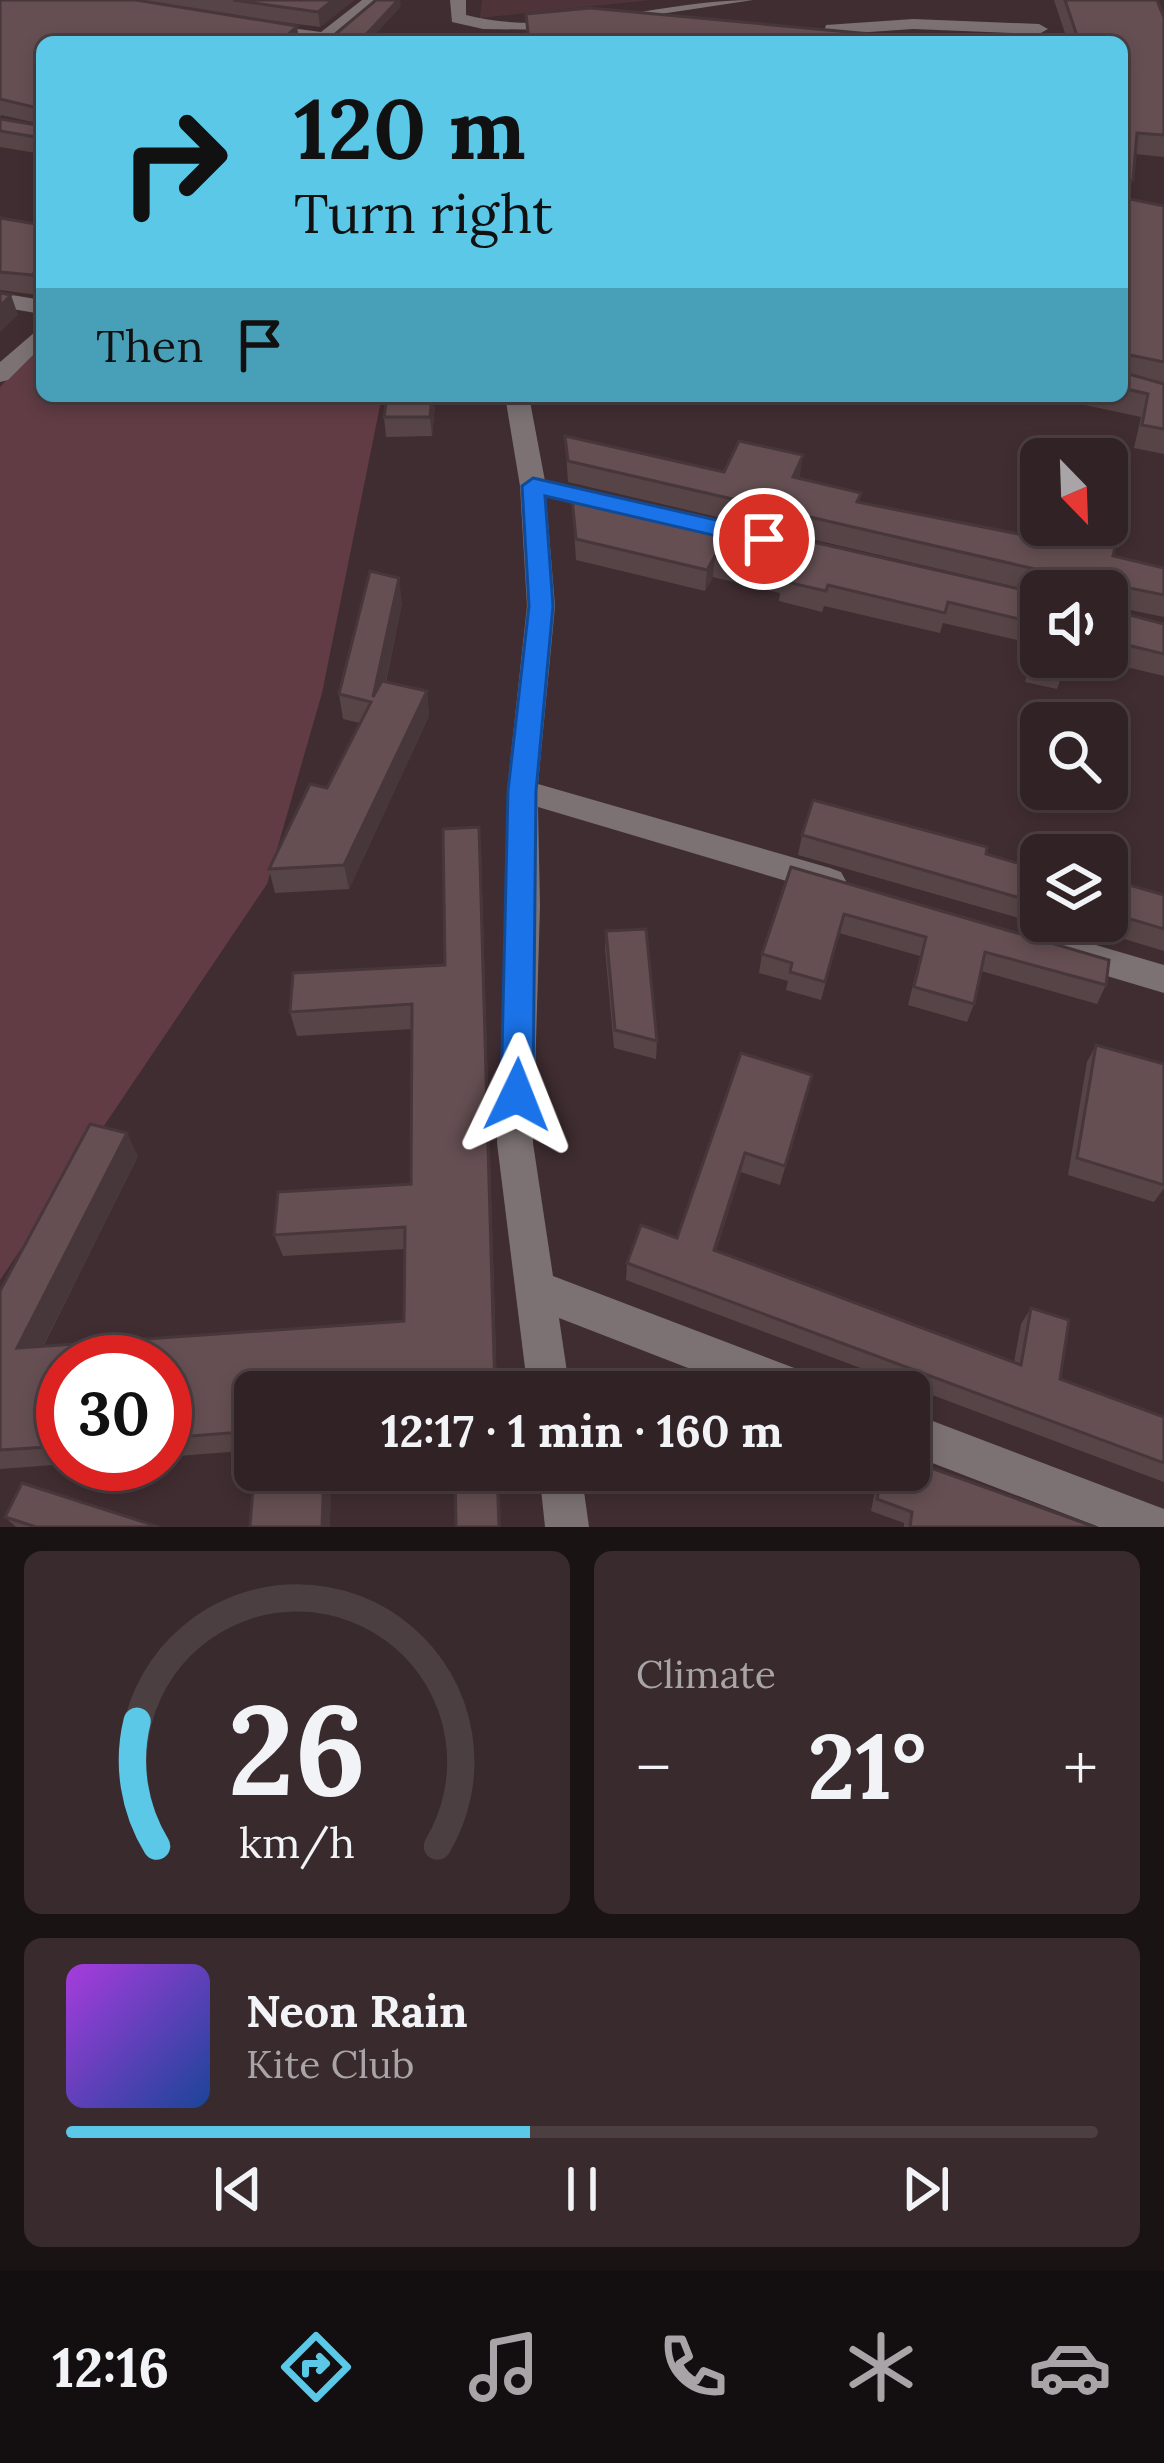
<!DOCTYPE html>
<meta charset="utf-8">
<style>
:root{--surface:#302225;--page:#382a2d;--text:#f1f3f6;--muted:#a8a4a7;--line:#4b3f42;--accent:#5ac8e6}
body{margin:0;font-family:Lora,serif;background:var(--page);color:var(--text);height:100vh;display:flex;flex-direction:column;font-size:45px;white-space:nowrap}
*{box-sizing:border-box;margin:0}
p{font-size:39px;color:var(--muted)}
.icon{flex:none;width:66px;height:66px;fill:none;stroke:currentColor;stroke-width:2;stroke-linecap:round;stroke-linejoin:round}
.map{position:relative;height:1527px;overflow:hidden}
.sheet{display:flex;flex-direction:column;gap:24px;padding:24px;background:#1a1314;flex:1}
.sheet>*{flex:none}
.banner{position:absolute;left:36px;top:36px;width:1092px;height:366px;border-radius:18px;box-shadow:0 6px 18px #0003,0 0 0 3px var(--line);background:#5ac8e6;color:#111;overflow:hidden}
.needle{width:78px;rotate:157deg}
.tools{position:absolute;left:1020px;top:438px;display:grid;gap:24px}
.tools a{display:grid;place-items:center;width:108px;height:108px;border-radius:18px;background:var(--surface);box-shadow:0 6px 18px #0003,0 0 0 3px var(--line);font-size:60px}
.speed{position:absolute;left:36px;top:1335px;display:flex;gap:24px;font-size:60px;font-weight:700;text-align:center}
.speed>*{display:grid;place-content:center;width:156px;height:156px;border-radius:50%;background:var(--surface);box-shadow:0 6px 18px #0003,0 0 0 3px var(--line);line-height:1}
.speed .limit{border:18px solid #d22;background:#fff;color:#111}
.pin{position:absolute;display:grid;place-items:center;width:102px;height:102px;color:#fff;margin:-51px;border:6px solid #fff;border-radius:50%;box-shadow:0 3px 12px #0007}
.me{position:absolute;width:132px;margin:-66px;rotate:2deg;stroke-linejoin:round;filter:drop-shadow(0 0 9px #0008)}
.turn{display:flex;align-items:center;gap:42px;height:252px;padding:0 60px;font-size:54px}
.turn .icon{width:156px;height:156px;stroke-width:2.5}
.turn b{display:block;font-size:84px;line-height:102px}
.then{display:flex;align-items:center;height:114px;padding:0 60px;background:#0003;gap:24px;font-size:45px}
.big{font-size:90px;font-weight:700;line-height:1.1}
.sheet .widget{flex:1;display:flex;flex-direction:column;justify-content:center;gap:18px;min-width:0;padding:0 42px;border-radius:18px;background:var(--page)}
.sheet .dial{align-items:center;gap:0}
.dial svg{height:312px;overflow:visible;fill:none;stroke:var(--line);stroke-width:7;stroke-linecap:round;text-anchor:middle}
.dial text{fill:var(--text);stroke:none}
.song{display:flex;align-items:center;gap:36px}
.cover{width:144px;height:144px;border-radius:18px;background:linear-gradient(135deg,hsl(280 70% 55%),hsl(220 70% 35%))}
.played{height:12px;border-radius:6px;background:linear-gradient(90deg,var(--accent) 45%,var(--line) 45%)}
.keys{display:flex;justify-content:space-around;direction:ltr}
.heat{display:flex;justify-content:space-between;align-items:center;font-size:66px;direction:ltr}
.sheet .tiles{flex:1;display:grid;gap:24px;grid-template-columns:1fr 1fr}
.widget:last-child{grid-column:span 2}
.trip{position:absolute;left:234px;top:1371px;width:696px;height:120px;border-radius:18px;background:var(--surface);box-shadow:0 6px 18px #0003,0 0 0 3px var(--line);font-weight:700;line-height:120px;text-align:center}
.tab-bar{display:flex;height:192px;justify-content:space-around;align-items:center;background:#130e0f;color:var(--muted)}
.tab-bar .icon{width:84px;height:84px}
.tab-bar .current{color:var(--accent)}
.tab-bar b{font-size:54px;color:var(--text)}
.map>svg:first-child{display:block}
</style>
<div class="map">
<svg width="1164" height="1527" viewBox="0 0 1164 1527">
<rect width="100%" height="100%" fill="#402d31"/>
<!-- built -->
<path fill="#4e3439" d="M482,0h169l-171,18z"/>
<!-- green -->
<path fill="#613c44" d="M42,342v54h340l-60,297 -55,191 -267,396v-893z"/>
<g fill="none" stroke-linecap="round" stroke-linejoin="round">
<!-- minor -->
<g fill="#7c7273" fill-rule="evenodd">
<path d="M362,0h18l-49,42 -80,-13 9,-5 61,8z"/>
<path d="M450,0h16v15c92,24 194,-15 287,-15l-198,30 -72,-1 -31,-7z"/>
<path d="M913,19l126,5 9,5 -9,5 -126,-5 -73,5 -1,8h-18l5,-17z"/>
<path d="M0,293l42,7v14l-42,-7z"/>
<path d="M42,326v20l-34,34 -8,2v-20z"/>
<path d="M505,396h24l16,85 72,16 4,6 -13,8 -62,-14 9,109 -17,178 292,84 11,4 5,9 -5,9 -11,4 -292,-87 2,99 -7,237 20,133 265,101 6,15h-74l-191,-74 11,74h-42l-31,-249 11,-237 -1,-115 20,-185 -7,-120z"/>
<path d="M1072,938l92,27v28l-104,-31 -5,-10 5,-10z"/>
<path d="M909,1412l255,97v18h-65l-190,-73z"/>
<path d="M539,1470h42l8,57h-44z"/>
</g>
</g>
<!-- wall -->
<g fill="#574447">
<path d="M0,0h354l-34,27 -106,-14 83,13 2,16h-257v112l-42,-7v-28l37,6v-2l-36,-8 -1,3z"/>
<path d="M1054,0h103l7,18v139l-29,-3 -7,45 36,7v248l-30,-6 7,-31 -98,-21h79v-354h-54z"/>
<path d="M401,6l-33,36h-34l-1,-6z"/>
<path d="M0,216l1,2 41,7v65l-4,5 -38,-5z"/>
<path d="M387,396h49l-4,40 -46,1 -2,-20z"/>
<path d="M565,436l159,36 76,4 -1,3 60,23 305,66v49l-53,-11v4l53,14v52l-79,-19h22v-66h-66v2l-473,-111z"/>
<path d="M571,487l470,107 23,75 -7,20 -32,-7 9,-38 -91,-21 -3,10 -116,-27 -2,6 -43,-11 1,-8 -67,-16 -8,14 -129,-31z"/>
<path d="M402,603l-16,79 41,9 2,25 -80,173 -74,4 -6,-24 58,-81 33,-65 -17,-4 -4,-25z"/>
<path d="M802,835l184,19 55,16v51h66l19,-37 38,11v56l-53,-16 1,-4 -6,12 -308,-88z"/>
<path d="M481,854l16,538h-242v58l-90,7v-95h-102v102h4l-67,5v-178l138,-135 -95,191 361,-26 1,-72 -122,7 -9,-21 137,-51 1,-155 -115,7 -7,-24 155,-47z"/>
<path d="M791,867l315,118 -9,19 -116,-33 -7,33 -7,18 -59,-17 12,-49 -81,-23 -18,67 -35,-10 2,-9 -29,-8 3,-19z"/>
<path d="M606,931l51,110 -1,18 -42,-11 -9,-99z"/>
<path d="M1096,1045l68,19v124l-10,14 -86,-27 19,-113z"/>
<path d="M741,1053l71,22 -32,110 -39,-13 -25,79 298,111 7,-38 10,-16 29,71 104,38v65l-538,-202 1,-17 50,-25z"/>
<path d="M879,1470h30l186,57h-191v-4l-33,-12z"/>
<path d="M5,1517l154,10h-143z"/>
</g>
<!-- shaded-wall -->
<g fill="#47373a">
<path d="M333,0h21l-34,27 -2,-15z"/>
<path d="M398,0h2l1,6 -33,36h-7v-2z"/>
<path d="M297,26l2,16h-19z"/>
<path d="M1133,180l-6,21 -5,2 2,-20z"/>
<path d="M42,265v25l-4,5 -6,-20z"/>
<path d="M11,295l7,20 -18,17v-26z"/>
<path d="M432,396h4l-4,40 -2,-19z"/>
<path d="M803,455l-3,21 -9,22 2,-21z"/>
<path d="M715,556l-2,21 -8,14 2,-21z"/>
<path d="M399,578l3,25 -25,119 -4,-25z"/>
<path d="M427,691l2,25 -80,173 -5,-24z"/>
<path d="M479,827l2,27 16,538h-2z"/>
<path d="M127,1133l11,23 -106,212 -15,-20z"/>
<path d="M745,1153l-4,19 -30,95 3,-17z"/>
<path d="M324,1470h8l-2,57h-8z"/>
<path d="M497,1470h2l2,57h-2z"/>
</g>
<!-- building -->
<g fill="#654f53" stroke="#47373a" stroke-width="3">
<path d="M0,0h136l161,26 -17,16h-238v96l-42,-7v-12l37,6 5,-16 -42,-10z"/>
<path d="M233,0h100l-15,12z"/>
<path d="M376,0h22l-37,40 -28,-4z"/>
<path d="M1065,0h92l7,18v117l-27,-2 -4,47 -9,3 1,15 39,8v156l-34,-7 -5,18 39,11v45l-22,-4 6,-31 -26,-6v-346h-43z"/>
<path d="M590,8l368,34h-429l-3,-28z"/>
<path d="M0,218l42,7v40l-10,10 -32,-3z"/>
<path d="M0,293l11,2 -11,11z"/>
<path d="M387,396h45l-2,21h-46z"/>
<path d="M565,436l159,36 15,-31 64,14 -10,22 68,16 -4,9 202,40 5,-17h41l14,3 -6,28 51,12v27l-49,-10 -5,4 1,21 53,14v30l-57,-14v-49h-55v-18l-484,-112z"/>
<path d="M571,487l470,107v63h26l-3,12 -33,-8 9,-37 -92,-22 -3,11 -117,-28 -2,6 -44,-10 3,-8 -70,-17 -8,14 -131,-31z"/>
<path d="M370,571l29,7 -26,119 9,-16 45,10 -83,174 -75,4 41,-85 17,4 44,-86 -32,-8z"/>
<path d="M813,800l174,47 -1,7 55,16v34l-239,-69z"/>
<path d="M479,827l16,565h-240v39l-90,7v-76h-102v84l-63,4v-159l90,-167 37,9 -110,215 387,-27 1,-94 -131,8 4,-43 133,-8 1,-180 -122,8 3,-39 152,-8 -2,-136z"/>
<path d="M791,867l318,93 -3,25 -121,-33 -11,52 -60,-17 12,-50 -82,-23 -19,68 -35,-10 2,-9 -30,-9z"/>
<path d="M1126,884l38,11v34l-44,-13z"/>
<path d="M1107,889l12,3 -5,33 -13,-4h6z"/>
<path d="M646,929l11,112 -42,-11 -9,-99z"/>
<path d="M1096,1045l68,19v121l-87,-27z"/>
<path d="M741,1053l71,22 -27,91 -40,-13 -31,97 307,115 10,-57 38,12 -9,59 104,38v46l-537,-200 14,-38 36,13z"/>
<path d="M909,1460l186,67h-185l2,-15 -35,-13 6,-29h26z"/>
<path d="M255,1462v8h69l-2,57h-72z"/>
<path d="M455,1470h42l2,57h-43z"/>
<path d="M22,1483l137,44h-123l-31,-10z"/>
</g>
<!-- route -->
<path fill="#1a73e8" stroke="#114b97" stroke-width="3" d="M533,478l231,53 12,8 -12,8 -219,-51 8,110 -17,185 -3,304 -5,11 -11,4 -12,-4 -4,-11 7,-304 21,-185 -7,-120z"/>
</svg>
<div class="tools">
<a><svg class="needle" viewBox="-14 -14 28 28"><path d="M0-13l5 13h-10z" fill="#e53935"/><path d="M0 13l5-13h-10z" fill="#a8a4a7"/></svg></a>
<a><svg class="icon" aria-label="sound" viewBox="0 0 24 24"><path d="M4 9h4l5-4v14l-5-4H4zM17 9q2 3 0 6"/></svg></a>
<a><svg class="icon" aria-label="search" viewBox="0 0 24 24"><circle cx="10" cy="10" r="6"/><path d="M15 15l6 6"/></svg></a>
<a><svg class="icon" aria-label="layers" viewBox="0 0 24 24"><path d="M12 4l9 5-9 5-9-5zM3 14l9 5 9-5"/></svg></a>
</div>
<div class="speed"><div class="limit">30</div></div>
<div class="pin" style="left:764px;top:539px;background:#d93025"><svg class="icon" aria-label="arrive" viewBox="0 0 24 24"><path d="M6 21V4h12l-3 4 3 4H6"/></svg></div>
<svg class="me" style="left:517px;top:1095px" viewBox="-20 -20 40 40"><path d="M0-17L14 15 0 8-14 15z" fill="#1a73e8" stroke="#fff" stroke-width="4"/></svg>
<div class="trip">12:17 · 1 min · 160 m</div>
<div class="banner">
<div class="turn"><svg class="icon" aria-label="right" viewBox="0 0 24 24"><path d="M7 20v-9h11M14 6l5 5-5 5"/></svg><div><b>120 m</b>Turn right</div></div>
<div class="then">Then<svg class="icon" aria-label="arrive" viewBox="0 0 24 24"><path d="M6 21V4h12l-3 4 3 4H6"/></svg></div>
</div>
</div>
<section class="sheet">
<div class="tiles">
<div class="widget dial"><svg viewBox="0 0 100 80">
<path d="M14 69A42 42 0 1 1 86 69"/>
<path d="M14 69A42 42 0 0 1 9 37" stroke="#5ac8e6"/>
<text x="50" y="56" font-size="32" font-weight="700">26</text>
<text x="50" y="72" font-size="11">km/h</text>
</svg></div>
<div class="widget"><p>Climate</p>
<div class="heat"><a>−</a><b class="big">21°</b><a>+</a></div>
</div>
<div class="widget">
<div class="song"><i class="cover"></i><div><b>Neon Rain</b><p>Kite Club</p></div></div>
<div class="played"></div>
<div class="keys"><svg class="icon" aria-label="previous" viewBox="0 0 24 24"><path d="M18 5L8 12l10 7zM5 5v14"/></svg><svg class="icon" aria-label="pause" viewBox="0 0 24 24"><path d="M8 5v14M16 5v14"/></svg><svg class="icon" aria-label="next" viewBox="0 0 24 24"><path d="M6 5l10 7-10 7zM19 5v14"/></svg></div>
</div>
</div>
</section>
<nav class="tab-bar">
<b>12:16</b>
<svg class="icon current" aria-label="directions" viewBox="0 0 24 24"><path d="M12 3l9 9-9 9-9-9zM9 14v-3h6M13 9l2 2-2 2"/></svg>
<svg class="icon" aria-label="music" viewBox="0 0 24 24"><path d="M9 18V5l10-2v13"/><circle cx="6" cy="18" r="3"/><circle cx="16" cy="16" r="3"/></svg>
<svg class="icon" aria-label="phone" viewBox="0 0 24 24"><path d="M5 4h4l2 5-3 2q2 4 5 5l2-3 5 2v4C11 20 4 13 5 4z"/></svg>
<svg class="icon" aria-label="climate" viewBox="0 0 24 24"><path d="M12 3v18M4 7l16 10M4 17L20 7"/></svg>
<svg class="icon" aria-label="car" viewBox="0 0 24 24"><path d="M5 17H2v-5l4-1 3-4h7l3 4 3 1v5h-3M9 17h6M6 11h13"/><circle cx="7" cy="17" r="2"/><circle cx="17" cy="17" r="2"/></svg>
</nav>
